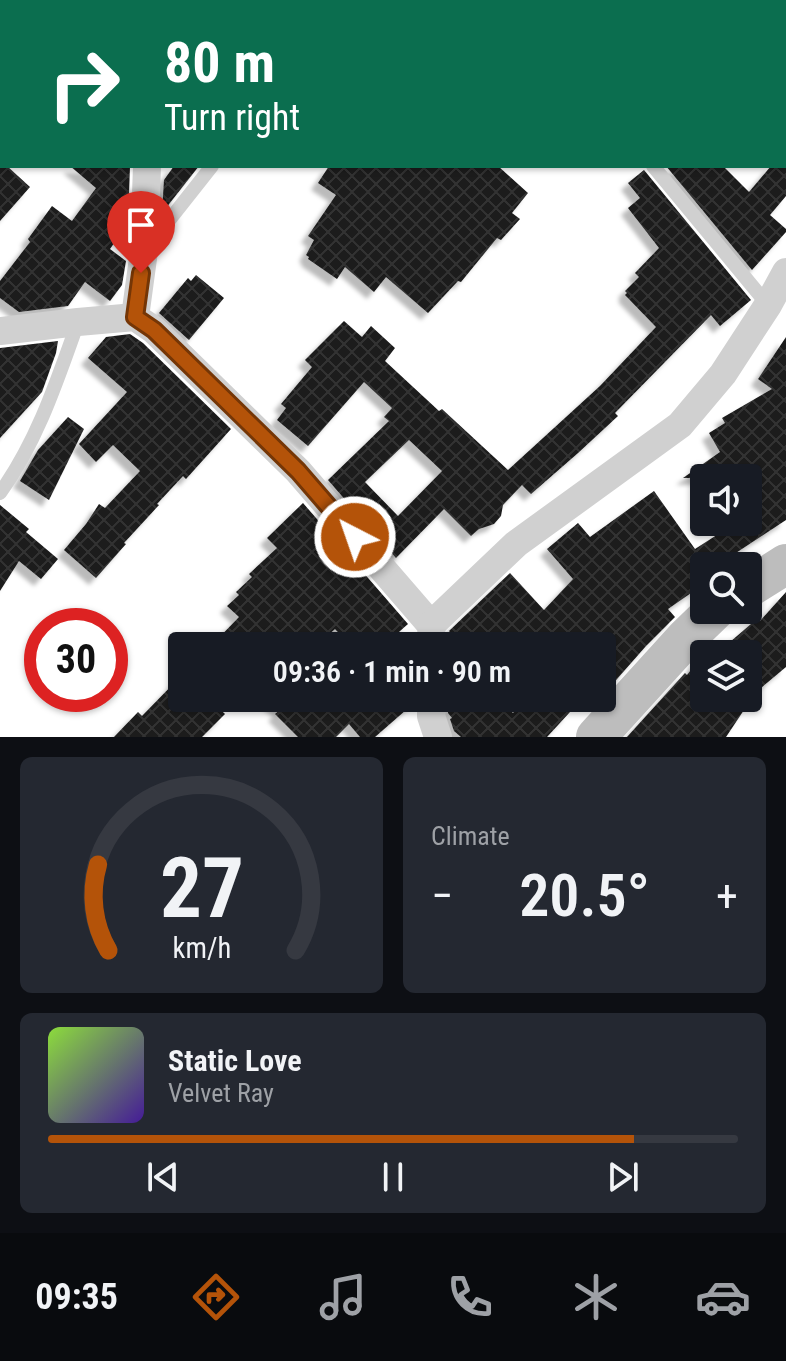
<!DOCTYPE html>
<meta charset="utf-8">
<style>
:root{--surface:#171b24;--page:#242831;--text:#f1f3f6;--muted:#9ea1a6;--line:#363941;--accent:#b45309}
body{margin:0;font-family:"Roboto Condensed",sans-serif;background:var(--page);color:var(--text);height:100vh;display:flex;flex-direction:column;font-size:30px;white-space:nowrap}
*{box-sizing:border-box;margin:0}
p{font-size:26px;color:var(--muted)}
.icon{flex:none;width:44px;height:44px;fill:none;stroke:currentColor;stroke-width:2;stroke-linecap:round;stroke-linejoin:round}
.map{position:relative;height:737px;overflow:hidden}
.sheet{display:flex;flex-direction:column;gap:20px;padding:20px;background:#0d0f14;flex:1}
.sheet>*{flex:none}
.top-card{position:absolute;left:0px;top:0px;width:786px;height:168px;box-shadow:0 2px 6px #0004;background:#0b6e4f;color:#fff;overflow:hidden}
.fabs{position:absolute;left:690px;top:464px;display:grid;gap:16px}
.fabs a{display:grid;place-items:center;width:72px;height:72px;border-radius:8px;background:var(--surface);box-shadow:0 2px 6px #0004;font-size:40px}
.speed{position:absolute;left:24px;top:608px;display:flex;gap:16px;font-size:40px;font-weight:700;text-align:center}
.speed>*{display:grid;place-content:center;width:104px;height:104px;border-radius:50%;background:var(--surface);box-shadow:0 2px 6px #0004;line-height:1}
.speed .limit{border:12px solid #d22;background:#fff;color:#111}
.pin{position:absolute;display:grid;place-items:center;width:68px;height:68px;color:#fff;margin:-82px -34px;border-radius:50% 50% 50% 0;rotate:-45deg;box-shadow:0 0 8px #0007}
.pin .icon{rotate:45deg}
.me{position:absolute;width:88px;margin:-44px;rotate:319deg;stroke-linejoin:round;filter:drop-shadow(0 0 6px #0008)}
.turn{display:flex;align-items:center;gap:28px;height:168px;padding:0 32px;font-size:36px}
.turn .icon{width:104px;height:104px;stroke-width:2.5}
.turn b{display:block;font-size:56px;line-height:68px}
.big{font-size:60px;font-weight:600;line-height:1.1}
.sheet .tile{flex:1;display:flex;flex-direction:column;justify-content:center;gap:12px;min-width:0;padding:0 28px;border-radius:12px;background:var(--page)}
.sheet .dial{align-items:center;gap:0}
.dial svg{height:208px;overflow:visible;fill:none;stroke:var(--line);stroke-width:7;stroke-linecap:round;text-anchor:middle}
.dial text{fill:var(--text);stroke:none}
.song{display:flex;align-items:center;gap:24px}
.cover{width:96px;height:96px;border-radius:12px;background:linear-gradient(135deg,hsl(90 70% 55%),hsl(260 70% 35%))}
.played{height:8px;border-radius:4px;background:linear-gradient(90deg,var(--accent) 85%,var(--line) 85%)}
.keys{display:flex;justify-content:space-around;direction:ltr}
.heat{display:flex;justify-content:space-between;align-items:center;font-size:44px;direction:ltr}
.sheet .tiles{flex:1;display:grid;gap:20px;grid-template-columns:1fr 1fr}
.tile:last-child{grid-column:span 2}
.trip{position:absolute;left:168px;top:632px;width:448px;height:80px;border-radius:8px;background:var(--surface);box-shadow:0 2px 6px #0004;font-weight:600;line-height:80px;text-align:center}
.tabs{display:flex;height:128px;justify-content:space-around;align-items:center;background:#090b0e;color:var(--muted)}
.tabs .icon{width:56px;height:56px}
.tabs .active{color:var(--accent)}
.tabs b{font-size:36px;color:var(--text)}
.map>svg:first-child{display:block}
</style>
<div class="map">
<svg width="786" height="737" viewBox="0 0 786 737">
<defs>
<pattern id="building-cross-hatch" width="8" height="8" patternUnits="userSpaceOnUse" patternTransform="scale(2)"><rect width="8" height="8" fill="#1a1a1a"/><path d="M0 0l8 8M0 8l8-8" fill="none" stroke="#333"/></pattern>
<filter id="shadow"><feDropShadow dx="-7" dy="7" stdDeviation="2" flood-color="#0004"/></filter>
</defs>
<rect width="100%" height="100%" fill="#fff"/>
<!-- building -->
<g fill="url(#building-cross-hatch)" fill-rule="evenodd" filter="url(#shadow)">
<path d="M0,160l2,6h5l23,21 -30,34z"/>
<path d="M70,166h60l-2,57 -18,26 16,12 -4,24 -12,16 -25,-19 -17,24 -49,6 -19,-14v-17l30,-39 -2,-3 24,-33 20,15 24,-33z"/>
<path d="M174,166h25l-37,47 2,-33z"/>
<path d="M329,166h169l30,27 -16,20 8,6 -19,21 -4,-2 -36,44 -3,-1 -30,32 -42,-36 -12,15 -29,-25 -8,12 -29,-20 1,-2 -3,-2 8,-15 -6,-4 28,-41 -18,-12z"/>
<path d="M666,166h57l26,26 22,-26h15v30l-16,19 16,14v3l-34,38z"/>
<path d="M644,170l107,130 -31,26 -9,-11 -96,98 3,3 -40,37 -47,41 -9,-9 -19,20 -2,11 -7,8 -15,5 -8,7 -27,-27 -48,49 -68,-78 61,-59 -5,-4 8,-9 -28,-26 -56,64 -31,-26 9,-12 -5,-4 31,-37 -7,-7 39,-39 18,16 9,-11 24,22 -10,13 54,50 3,-2 66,61 92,-84 56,-59 -31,-32 2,-2 -2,-2 14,-14 -4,-4 24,-25 -31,-40 12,-10 -12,-15zM409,440l33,31 -44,45 -33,-34z"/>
<path d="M196,275l28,23 -35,42 -30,-27 29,-35 3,3z"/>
<path d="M130,334l13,9 88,86 -45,50 -3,-3 -26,28 2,1 -35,38 2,1 -30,34 -32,-28 22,-26 13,-20 6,4 35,-37 -27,-26 -17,17 -17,-18 48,-52 -39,-34 18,-21z"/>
<path d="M786,337v183l-70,46h-12v18l-36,25 7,8 -29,29 -43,49 -1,-49h-139l-14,-15 61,-58 34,37 29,-31 -26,-30 31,-26 12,14 64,-46 41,58 42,-27h11v-44h-65l37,-26 -11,-19 16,-10 -3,-5 50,-29 -14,-10z"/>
<path d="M58,341l-2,12 -14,39 -42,46v-90z"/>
<path d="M68,417l16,12 -35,71 -29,-19 18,-31z"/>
<path d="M303,503l105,121 -25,22h-32l-16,-17 -19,17h-34l-10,-11 -11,11h-50l28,-29 -12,-11 12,-11 -3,-3 16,-15 -3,-3 28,-26 -10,-10z"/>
<path d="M0,505l29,24 -3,3 32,27 -17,20 -22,-18 -19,30z"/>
<path d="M786,592v75l-37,31h3l-26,39h-99l58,-64 2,2 17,-22v45h44v-44h-32l42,-36 2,3z"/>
<path d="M182,675v23h26l17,16 -23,23h-88l24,-25 4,4z"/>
<path d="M264,698h100l3,3 3,-3h44v5l-39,34h-15l-11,-13 -13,13h-38l-23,-23 5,-4z"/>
<path d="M457,698h40l16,15 14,-15h28l15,14 -23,25h-86l-7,-6 -4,-12 2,-1 -4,-5v-4z"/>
</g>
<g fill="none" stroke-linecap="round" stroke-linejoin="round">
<!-- lane -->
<g stroke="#d0d0d0" stroke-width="14">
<path d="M766,0l3,2"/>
<path d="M329,2l1,-2"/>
<path d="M784,13l2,1"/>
<path d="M653,166l115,139"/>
<path d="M148,247l64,-81"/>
<path d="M0,493c37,-51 57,-112 78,-171"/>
</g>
<!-- street -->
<g stroke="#d0d0d0" stroke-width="28">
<path d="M140,0l1,2"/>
<path d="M135,317l9,-66 3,-85"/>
<path d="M0,331l78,-9 57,-5 19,13 144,141 133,154 1,21"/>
<path d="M431,625l85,-81 164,-119 43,-51 45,-69 18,-33"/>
<path d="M431,698v18l7,21"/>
</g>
<!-- secondary -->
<g stroke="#bdbdbd" stroke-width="40">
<path d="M748,588l38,-24"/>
<path d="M596,737l89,-98 30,-29"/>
</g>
</g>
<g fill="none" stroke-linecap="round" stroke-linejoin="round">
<defs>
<path id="route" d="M141,273l-6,44 19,13 144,141 57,66"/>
</defs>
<!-- route casing -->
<use href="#route" stroke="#753606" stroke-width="20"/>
<!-- route -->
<use href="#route" stroke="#b45309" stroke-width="14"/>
</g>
</svg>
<div class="fabs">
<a><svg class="icon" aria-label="sound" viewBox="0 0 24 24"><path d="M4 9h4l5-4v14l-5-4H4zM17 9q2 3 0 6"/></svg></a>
<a><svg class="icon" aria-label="search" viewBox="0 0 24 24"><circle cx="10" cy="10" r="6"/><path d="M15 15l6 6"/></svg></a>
<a><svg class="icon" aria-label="layers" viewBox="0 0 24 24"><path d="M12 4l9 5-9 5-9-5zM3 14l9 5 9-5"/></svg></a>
</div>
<div class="speed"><div class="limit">30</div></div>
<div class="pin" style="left:141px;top:273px;background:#d93025"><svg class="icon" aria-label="arrive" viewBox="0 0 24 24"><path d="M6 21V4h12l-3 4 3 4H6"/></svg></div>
<svg class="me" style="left:355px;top:537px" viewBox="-20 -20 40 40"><circle r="17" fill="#b45309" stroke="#fff" stroke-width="3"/><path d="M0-11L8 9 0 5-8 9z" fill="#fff"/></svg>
<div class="trip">09:36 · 1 min · 90 m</div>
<div class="top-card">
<div class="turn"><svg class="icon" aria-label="right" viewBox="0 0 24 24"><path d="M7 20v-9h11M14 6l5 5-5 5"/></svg><div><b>80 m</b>Turn right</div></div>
</div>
</div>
<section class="sheet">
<div class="tiles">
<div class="tile dial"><svg viewBox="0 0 100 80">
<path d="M14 69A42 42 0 1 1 86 69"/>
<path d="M14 69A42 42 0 0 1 10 36" stroke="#b45309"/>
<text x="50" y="56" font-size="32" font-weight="700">27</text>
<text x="50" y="72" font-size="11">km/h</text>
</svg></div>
<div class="tile"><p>Climate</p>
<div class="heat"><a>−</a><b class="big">20.5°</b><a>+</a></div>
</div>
<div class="tile">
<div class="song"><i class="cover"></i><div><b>Static Love</b><p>Velvet Ray</p></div></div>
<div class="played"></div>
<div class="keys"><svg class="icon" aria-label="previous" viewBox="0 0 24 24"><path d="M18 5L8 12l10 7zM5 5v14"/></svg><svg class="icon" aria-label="pause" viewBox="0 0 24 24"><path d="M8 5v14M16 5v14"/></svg><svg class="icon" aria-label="next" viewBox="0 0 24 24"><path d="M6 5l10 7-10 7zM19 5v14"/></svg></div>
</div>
</div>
</section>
<nav class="tabs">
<b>09:35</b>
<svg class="icon active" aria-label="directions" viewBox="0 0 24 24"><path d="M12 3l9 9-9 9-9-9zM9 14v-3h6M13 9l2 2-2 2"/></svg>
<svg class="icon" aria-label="music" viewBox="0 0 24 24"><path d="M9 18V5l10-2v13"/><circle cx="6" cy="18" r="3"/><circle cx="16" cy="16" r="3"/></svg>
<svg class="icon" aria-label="phone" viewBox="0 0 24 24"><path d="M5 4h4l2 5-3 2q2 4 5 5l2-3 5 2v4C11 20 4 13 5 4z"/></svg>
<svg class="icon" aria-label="climate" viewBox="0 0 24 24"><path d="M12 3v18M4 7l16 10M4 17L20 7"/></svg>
<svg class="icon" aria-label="car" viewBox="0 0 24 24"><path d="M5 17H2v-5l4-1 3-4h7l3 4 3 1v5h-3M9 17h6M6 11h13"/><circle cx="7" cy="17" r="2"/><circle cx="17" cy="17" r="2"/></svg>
</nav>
